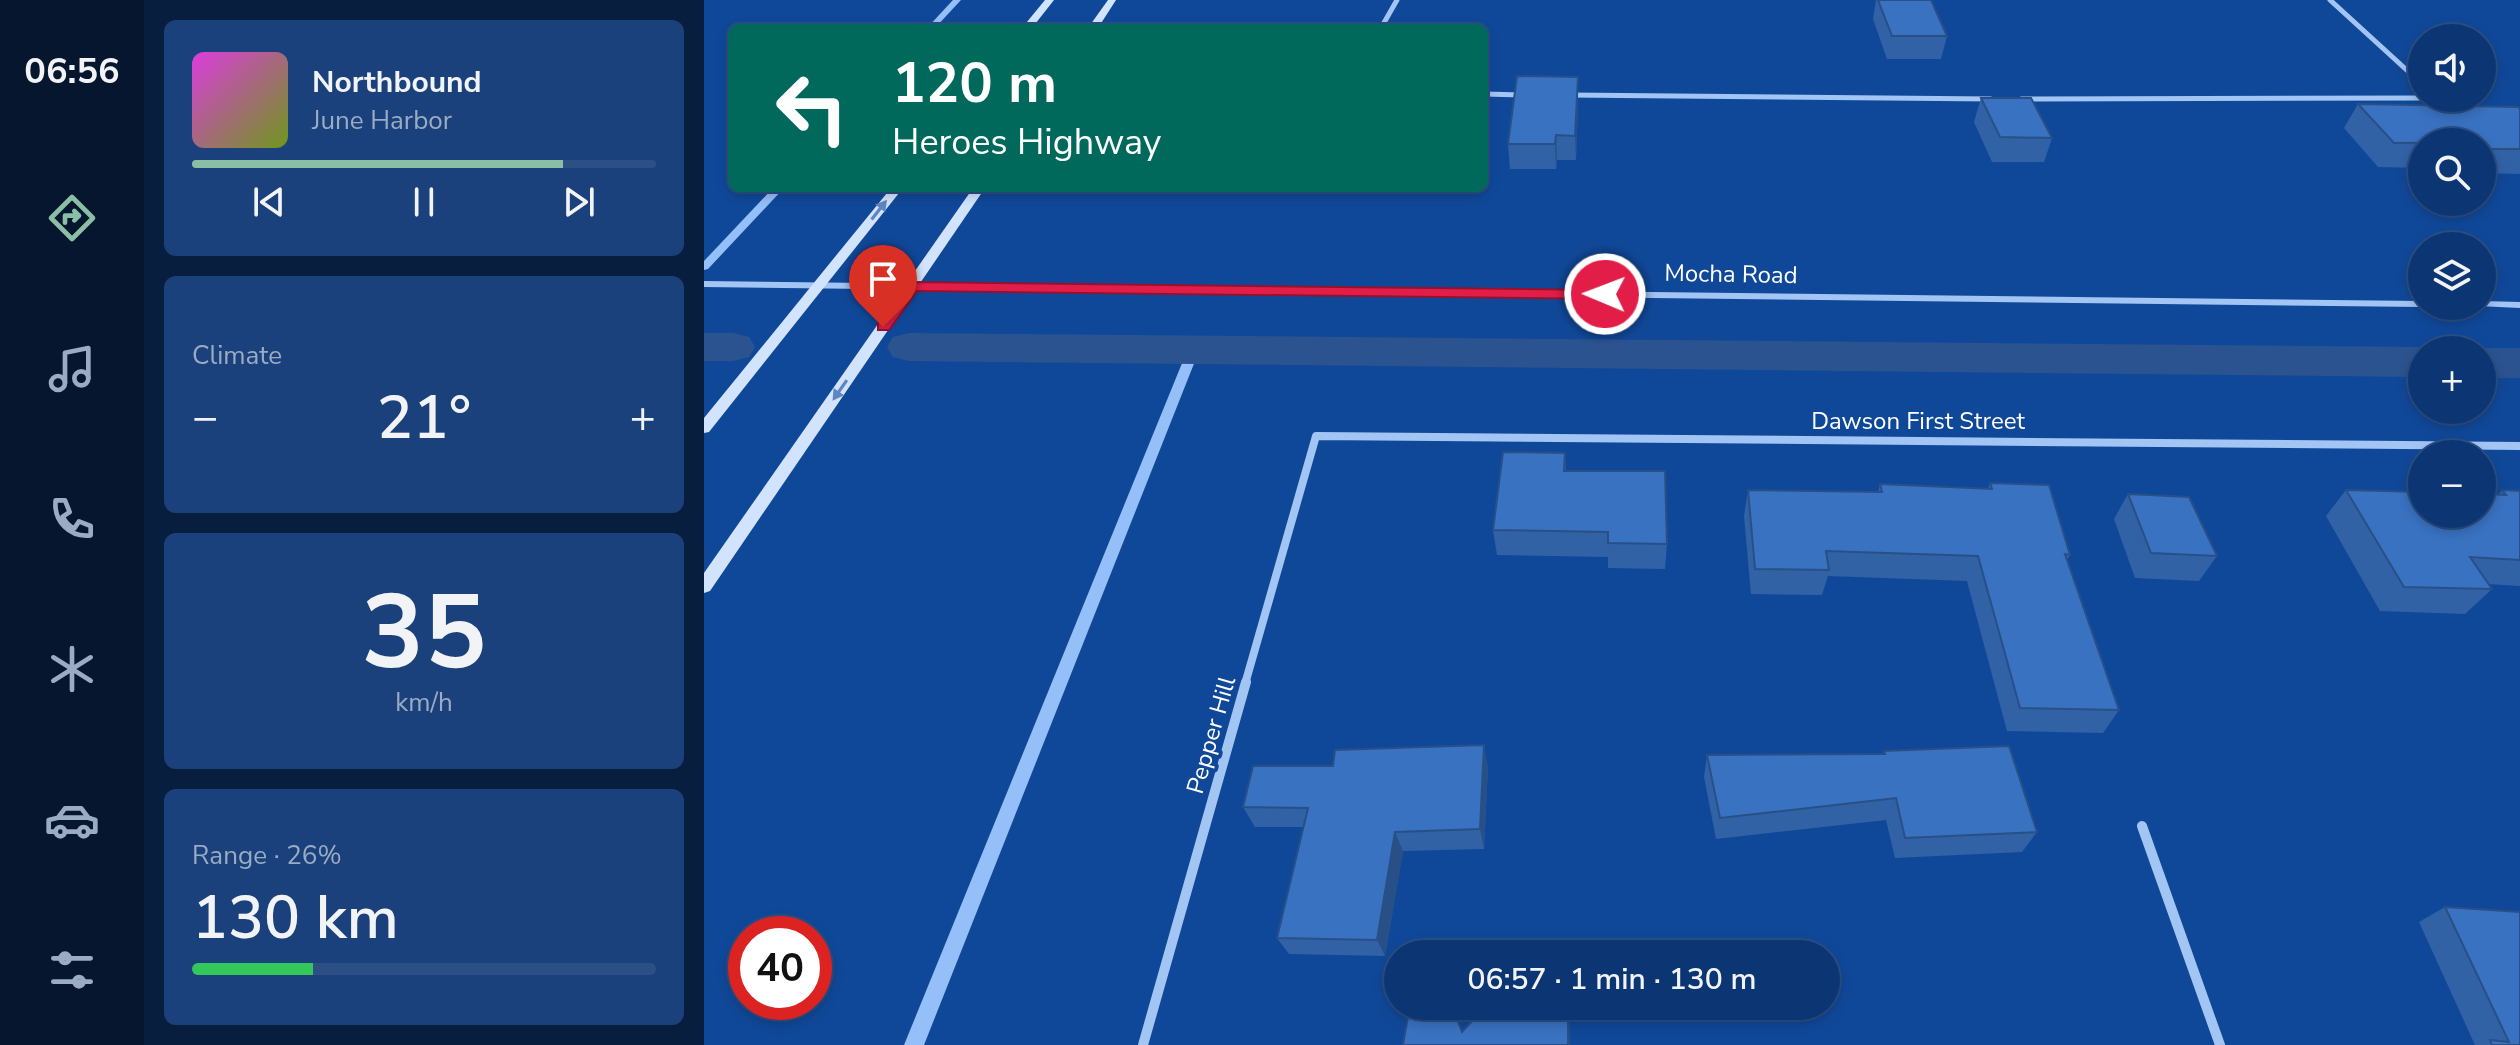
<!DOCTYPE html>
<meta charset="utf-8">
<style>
:root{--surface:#0c3673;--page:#1a417b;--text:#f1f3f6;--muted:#9aabc4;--line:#2c5085;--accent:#8abfa5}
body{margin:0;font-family:"Nunito Sans",sans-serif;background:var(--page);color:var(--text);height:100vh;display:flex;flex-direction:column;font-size:30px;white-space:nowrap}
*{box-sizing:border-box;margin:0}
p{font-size:26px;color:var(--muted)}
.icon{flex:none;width:44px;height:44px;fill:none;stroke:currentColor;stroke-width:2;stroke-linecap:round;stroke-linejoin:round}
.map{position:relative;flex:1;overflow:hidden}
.details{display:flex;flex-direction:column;gap:20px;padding:20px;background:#071e3f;width:560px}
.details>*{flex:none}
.guide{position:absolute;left:24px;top:24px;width:760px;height:168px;border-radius:12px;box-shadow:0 4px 12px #0003,0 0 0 2px var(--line);background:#00695c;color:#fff;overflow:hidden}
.buttons{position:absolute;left:1704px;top:24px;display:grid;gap:16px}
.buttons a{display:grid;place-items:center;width:88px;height:88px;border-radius:50%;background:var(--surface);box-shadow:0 4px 12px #0003,0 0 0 2px var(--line);font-size:40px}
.speed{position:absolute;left:24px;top:916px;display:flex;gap:16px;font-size:40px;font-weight:700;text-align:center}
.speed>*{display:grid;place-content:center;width:104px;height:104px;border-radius:50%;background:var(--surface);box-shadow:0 4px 12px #0003,0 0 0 2px var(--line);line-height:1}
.speed .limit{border:12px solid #d22;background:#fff;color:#111}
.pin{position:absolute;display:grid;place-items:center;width:68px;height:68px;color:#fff;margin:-82px -34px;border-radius:50% 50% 50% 0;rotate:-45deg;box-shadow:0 0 8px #0007}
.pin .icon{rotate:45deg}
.me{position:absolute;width:88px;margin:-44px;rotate:271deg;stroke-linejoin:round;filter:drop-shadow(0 0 6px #0008)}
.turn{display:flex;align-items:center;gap:28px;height:168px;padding:0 32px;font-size:36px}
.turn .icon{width:104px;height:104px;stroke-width:2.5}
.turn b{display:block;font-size:56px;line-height:68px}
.big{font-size:60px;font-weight:600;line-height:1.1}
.details .widget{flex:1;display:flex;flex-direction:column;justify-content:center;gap:12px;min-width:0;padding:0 28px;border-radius:12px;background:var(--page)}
.details .dial{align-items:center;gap:0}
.dial b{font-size:104px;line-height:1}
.song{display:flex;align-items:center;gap:24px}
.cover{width:96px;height:96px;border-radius:12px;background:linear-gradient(135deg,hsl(300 70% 55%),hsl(80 70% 35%))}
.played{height:8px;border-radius:4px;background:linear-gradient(90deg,var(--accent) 80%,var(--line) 80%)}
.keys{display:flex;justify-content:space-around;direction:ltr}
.heat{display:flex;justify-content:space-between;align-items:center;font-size:44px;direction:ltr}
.charge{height:12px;border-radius:6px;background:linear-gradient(90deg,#34c759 26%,var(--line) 0)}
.trip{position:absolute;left:680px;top:940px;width:456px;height:80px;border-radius:40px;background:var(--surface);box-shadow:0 4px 12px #0003,0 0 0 2px var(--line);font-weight:600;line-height:80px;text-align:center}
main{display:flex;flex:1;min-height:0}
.tab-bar{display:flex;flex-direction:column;width:144px;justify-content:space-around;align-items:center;background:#05162e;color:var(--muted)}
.tab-bar .icon{width:56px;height:56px}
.tab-bar .active{color:var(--accent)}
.tab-bar b{font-size:36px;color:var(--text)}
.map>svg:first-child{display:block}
</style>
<main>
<nav class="tab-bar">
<b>06:56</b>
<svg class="icon active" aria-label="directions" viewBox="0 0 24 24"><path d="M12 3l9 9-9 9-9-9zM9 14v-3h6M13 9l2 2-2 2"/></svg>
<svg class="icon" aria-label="music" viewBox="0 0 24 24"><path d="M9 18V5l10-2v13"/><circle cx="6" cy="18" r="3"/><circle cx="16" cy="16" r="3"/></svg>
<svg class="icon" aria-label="phone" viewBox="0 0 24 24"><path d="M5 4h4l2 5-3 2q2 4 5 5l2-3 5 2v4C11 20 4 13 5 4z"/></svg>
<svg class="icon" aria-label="climate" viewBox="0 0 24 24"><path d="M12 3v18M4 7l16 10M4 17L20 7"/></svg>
<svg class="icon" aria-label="car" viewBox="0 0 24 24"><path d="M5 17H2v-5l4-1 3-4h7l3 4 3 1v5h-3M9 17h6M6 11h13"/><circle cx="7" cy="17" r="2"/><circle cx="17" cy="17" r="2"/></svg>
<svg class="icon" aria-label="filters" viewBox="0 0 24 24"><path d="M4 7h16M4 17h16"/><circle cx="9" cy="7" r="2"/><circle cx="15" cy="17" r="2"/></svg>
</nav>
<section class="details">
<div class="widget">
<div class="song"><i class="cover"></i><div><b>Northbound</b><p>June Harbor</p></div></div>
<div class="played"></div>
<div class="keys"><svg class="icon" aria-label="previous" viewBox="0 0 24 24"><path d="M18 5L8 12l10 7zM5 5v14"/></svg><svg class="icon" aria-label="pause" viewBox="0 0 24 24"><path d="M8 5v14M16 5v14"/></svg><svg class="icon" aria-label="next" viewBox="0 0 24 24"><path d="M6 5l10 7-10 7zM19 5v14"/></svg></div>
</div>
<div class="widget"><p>Climate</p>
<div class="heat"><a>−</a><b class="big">21°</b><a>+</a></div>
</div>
<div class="widget dial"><b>35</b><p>km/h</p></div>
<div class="widget"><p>Range · 26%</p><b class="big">130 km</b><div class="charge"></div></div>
</section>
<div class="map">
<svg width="1816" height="1045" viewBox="0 0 1816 1045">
<rect width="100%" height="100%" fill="#104899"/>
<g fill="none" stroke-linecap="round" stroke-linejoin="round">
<!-- stream -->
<g fill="#94bff8" fill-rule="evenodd">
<path d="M249,0h8l-26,28h-8z"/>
<path d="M69,188h11l-76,81 -4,1v-9z"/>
<path d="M489,347l6,4 -275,694h-20l283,-694z"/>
</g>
<!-- canal -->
<g fill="#2b5390" fill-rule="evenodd">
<path d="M0,333h29l16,4 6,10 -6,10 -16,4h-29z"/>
<path d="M205,333l1513,14 10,3h-10v27l-1513,-16 -16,-4 -6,-10 6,-10z"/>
<path d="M1778,348h38v30h-38v-28h-6z"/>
</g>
<!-- minor-far2 -->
<g stroke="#a2c5f4" stroke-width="5">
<path d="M1626,0l92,84"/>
<path d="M677,28l16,-28"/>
<path d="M780,94l39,1"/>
<path d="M865,95l422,4"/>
<path d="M1317,99l401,-1"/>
</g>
<!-- minor-far1 -->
<path stroke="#a2c5f4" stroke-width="8" d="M541,684l71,-248 1204,10"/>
<!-- minor -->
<g stroke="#a2c5f4" stroke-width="10">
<path d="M1438,826l78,219"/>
<path d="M439,1045l103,-363"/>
</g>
<!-- tertiary -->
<g fill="#a2c5f4" fill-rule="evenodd">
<path d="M0,281l1718,20v5h4l-4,1 -1718,-20z"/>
<path d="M1778,301l38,1v6l-42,-2h4z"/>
</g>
<!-- secondary -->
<g fill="#d2e4fd" fill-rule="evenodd">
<path d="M341,0h9l-22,28h-10z"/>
<path d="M404,0h8l-18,28h-10z"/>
<path d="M187,188h12l-194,244 -5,1v-15z"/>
<path d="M269,188h12l-275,403 -6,2v-20z"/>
</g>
</g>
<!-- wall -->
<g fill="#3162a6">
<path d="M1172,0h55l16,36 -6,23h-54l-14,-40z"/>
<path d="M874,77v24l-2,59h-19l-1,9h-46l-2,-25z"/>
<path d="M1277,98l71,40 -8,24h-52l-18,-40z"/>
<path d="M1654,104l162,5v65l-38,-1v-31h-60v26l-44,-1 -34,-39z"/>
<path d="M861,453l1,18 101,73 -2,25 -57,-1v-11l-111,-2 -4,-25z"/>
<path d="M1286,483l80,72 -3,5 52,150 -16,23 -96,-2 -40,-150 -139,-5 -6,19 -71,-1 -7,-78 4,-26 130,2 2,-8 108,5z"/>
<path d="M1642,490l152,5 4,-5 18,1v95l-32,-2 4,5 -27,25 -85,-3 -54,-95z"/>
<path d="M1424,494l89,62 -18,25 -64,-3 -21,-59z"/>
<path d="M1180,751l153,81 -15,20 -127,6 -9,-38 -170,19 -12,-62 3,-22 176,-1z"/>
<path d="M784,766l-4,83 -81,2 -18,105 -96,-2 -12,-16 26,-111h-48l-12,-20z"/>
<path d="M1741,907l75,138h-45l-56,-123z"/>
</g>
<!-- shaded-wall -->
<g fill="#285087">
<path d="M874,77v24l-2,59 -1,-24z"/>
<path d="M852,135l1,25 -1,9 -1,-25z"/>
<path d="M780,745l4,21 -4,83 -4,-20z"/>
<path d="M691,832l8,19 -18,105 -8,-16z"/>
<path d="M864,1006h1l1,39h-2z"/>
</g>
<!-- building -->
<g fill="#3972c1" stroke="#285087" stroke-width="2">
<path d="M1174,0h53l16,36h-55z"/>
<path d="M813,76l61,1 -3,59 -19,-1 -1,9h-47z"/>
<path d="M1277,98h50l21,40 -52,-1z"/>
<path d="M1654,104l160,3 2,2v40h-29l-4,-5h-5v-2l-88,1z"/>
<path d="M799,452l62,1 -1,18h101l2,73 -59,-1v-11l-115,-2z"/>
<path d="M1286,483l59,2 21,70 -5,-1 54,156 -99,-2 -42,-152 -152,-5 3,19 -74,-1 -7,-79 134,2 -2,-8 112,5z"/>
<path d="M1642,490l76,2v22h60v-20l24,1 -4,-5 18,1v69l-50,-3 22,32 -88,-2z"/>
<path d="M1424,494l61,3 28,59 -66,-3z"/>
<path d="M780,745l-4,84 -85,3 -18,108 -100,-2 31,-130 -65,-1 10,-41h80l2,-16z"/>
<path d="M1305,746l28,86 -132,6 -9,-40 -176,20 -13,-63 178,-1 -1,-3z"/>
<path d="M1741,907l75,5v133h-28l-2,-5 19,2z"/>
<path d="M706,1006h42l10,26 24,-26h82v39h-165z"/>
</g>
<!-- one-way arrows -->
<defs><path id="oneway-solid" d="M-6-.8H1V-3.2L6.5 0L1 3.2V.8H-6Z" transform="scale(2)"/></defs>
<g fill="#5e86c1">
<use href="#oneway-solid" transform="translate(175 210) rotate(-52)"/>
<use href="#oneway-solid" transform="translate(136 390) rotate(125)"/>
</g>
<!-- route -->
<path fill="#e11d48" stroke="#92132f" stroke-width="2" d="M209,282l692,8 7,4 -7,5 -688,-8 -28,39h-11v-7l30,-40z"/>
<g text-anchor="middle" stroke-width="8" stroke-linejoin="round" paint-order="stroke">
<!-- street labels -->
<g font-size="24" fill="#fff" stroke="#104899">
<text transform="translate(1027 274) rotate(1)" y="8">Mocha Road</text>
<text x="1214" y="429">Dawson First Street</text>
<text transform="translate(507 735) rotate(-74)" y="8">Pepper Hill</text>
</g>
</g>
</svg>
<div class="buttons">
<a><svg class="icon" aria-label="sound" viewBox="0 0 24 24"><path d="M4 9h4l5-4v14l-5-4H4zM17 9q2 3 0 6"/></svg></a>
<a><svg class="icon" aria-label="search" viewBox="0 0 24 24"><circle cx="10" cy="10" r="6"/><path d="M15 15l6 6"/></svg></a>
<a><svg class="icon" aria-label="layers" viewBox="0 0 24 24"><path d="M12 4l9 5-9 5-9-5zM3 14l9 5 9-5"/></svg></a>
<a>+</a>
<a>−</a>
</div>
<div class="speed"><div class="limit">40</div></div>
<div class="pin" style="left:179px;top:327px;background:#d93025"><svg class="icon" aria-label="arrive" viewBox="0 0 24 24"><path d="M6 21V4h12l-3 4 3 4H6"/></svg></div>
<svg class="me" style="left:901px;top:294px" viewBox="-20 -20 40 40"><circle r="17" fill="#e11d48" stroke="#fff" stroke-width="3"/><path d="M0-11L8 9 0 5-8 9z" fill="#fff"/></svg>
<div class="trip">06:57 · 1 min · 130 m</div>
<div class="guide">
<div class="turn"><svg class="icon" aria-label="left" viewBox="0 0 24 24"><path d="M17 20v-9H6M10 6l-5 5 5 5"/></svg><div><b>120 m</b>Heroes Highway</div></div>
</div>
</div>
</main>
